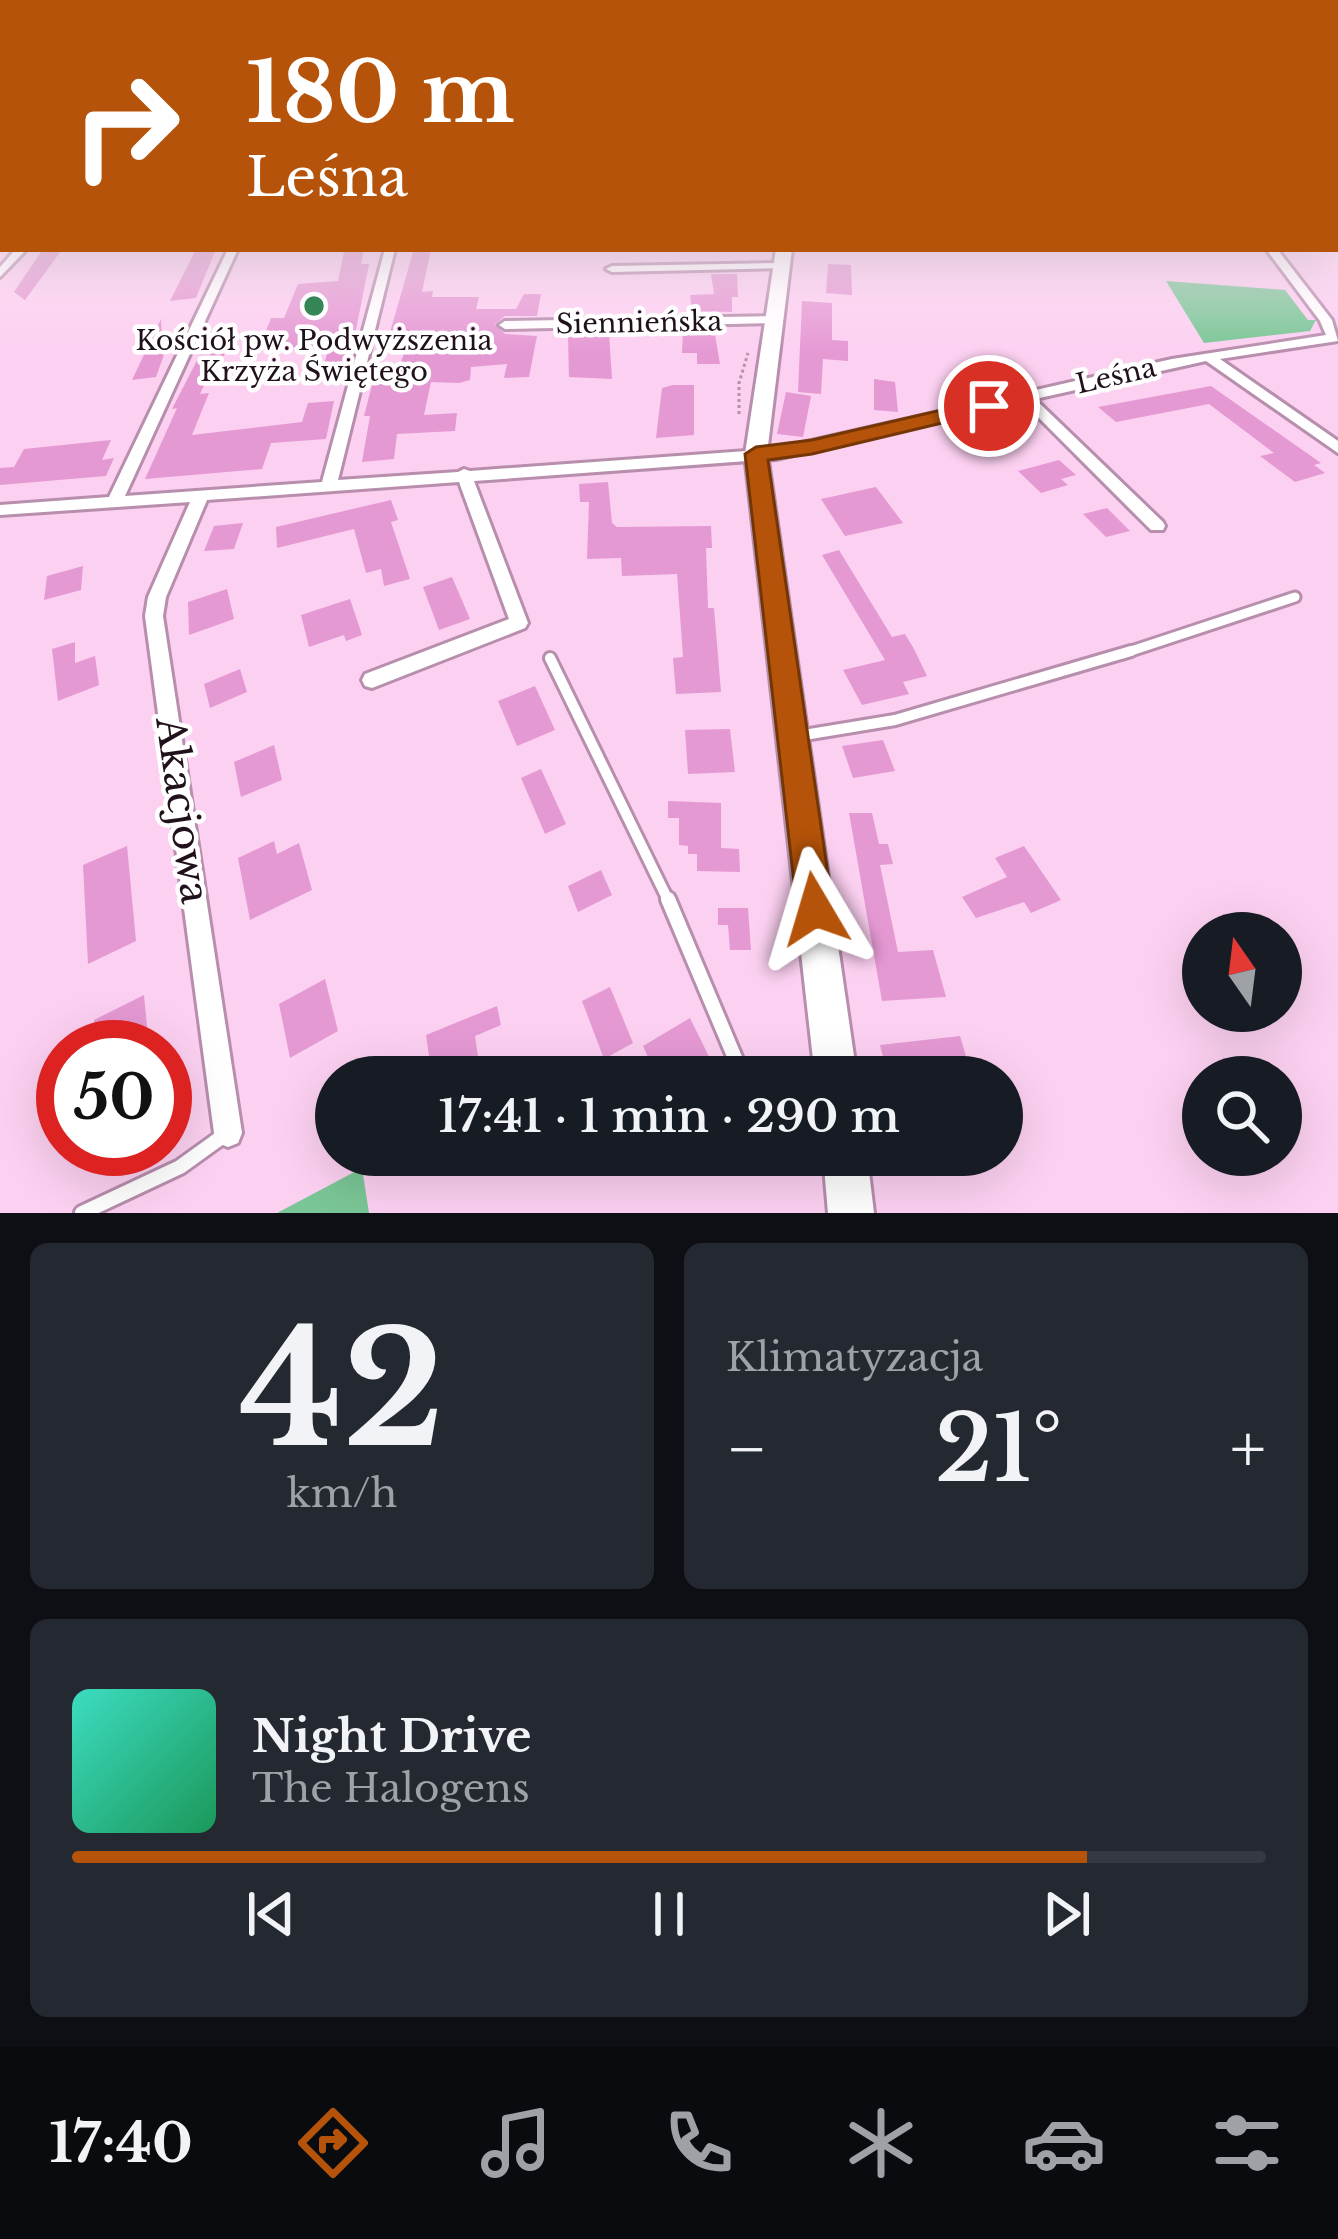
<!DOCTYPE html>
<html lang="pl">
<meta charset="utf-8">
<style>
:root{--surface:#171b24;--page:#242831;--text:#f1f3f6;--muted:#9ea1a6;--line:#363941;--accent:#b45309}
body{margin:0;font-family:"Libre Baskerville",serif;background:var(--page);color:var(--text);height:100vh;display:flex;flex-direction:column;font-size:45px;white-space:nowrap}
*{box-sizing:border-box;margin:0}
p{font-size:39px;color:var(--muted)}
.icon{flex:none;width:66px;height:66px;fill:none;stroke:currentColor;stroke-width:2;stroke-linecap:round;stroke-linejoin:round}
.map{position:relative;height:1213px;overflow:hidden}
.panel{display:flex;flex-direction:column;gap:30px;padding:30px;background:#0d0f14;flex:1}
.panel>*{flex:none}
.guide{position:absolute;left:0px;top:0px;width:1338px;height:252px;box-shadow:0 12px 48px #0002;background:#b45309;color:#fff;overflow:hidden}
.needle{width:78px;rotate:346deg}
.tools{position:absolute;left:1182px;top:912px;display:grid;gap:24px}
.tools a{display:grid;place-items:center;width:120px;height:120px;border-radius:50%;background:var(--surface);box-shadow:0 12px 48px #0002;font-size:60px}
.speed{position:absolute;left:36px;top:1020px;display:flex;gap:24px;font-size:60px;font-weight:700;text-align:center}
.speed>*{display:grid;place-content:center;width:156px;height:156px;border-radius:50%;background:var(--surface);box-shadow:0 12px 48px #0002;line-height:1}
.speed .limit{border:18px solid #d22;background:#fff;color:#111}
.pin{position:absolute;display:grid;place-items:center;width:102px;height:102px;color:#fff;margin:-51px;border:6px solid #fff;border-radius:50%;box-shadow:0 3px 12px #0007}
.me{position:absolute;width:132px;margin:-66px;rotate:353deg;stroke-linejoin:round;filter:drop-shadow(0 0 9px #0008)}
.turn{display:flex;align-items:center;gap:42px;height:252px;padding:0 48px;font-size:54px}
.turn .icon{width:156px;height:156px;stroke-width:2.5}
.turn b{display:block;font-size:84px;line-height:102px}
.big{font-size:90px;font-weight:600;line-height:1.1}
.panel .card{flex:1;display:flex;flex-direction:column;justify-content:center;gap:18px;min-width:0;padding:0 42px;border-radius:18px;background:var(--page)}
.panel .dial{align-items:center;gap:0}
.dial b{font-size:156px;line-height:1}
.song{display:flex;align-items:center;gap:36px}
.cover{width:144px;height:144px;border-radius:18px;background:linear-gradient(135deg,hsl(170 70% 55%),hsl(150 70% 35%))}
.played{height:12px;border-radius:6px;background:linear-gradient(90deg,var(--accent) 85%,var(--line) 85%)}
.keys{display:flex;justify-content:space-around;direction:ltr}
.heat{display:flex;justify-content:space-between;align-items:center;font-size:66px;direction:ltr}
.panel .tiles{flex:1;display:grid;gap:30px;grid-template-columns:1fr 1fr}
.card:last-child{grid-column:span 2}
.trip{position:absolute;left:315px;top:1056px;width:708px;height:120px;border-radius:60px;background:var(--surface);box-shadow:0 12px 48px #0002;font-weight:600;line-height:120px;text-align:center}
.tab-bar{display:flex;height:192px;justify-content:space-around;align-items:center;background:#090b0e;color:var(--muted)}
.tab-bar .icon{width:84px;height:84px}
.tab-bar .on{color:var(--accent)}
.tab-bar b{font-size:54px;color:var(--text)}
.map>svg:first-child{display:block}
</style>
<div class="map">
<svg width="1338" height="1213" viewBox="0 0 1338 1213">
<rect width="100%" height="100%" fill="#fcd0f1"/>
<!-- green -->
<g fill="#7ac696">
<path d="M1166,281l119,9 23,30h8l-6,11 -106,12z"/>
<path d="M362,1168l7,45h-92z"/>
</g>
<!-- building -->
<g fill="#e599d3">
<path d="M196,249h20l-20,49 -26,3z"/>
<path d="M414,249h17l-9,43 11,-1 -1,6h47l-3,12h40l8,-15h17l-4,22h-32l-10,8 10,10 32,2 -8,41 -25,1 3,-14 -36,3 -1,13 -11,3 -28,-1 -7,33 33,-2 -2,18 -58,3 -3,25 -32,3 8,-46h-6l8,-31 5,-6 19,-2 11,-33 -21,2z"/>
<path d="M364,250l-3,14h8l-16,81 -6,1 -3,19 -20,1 5,-21 -70,4 12,-31h13l14,-34 40,-3 6,-29z"/>
<path d="M61,251l-36,49 -11,-8 27,-40z"/>
<path d="M828,264l23,1 1,30 -26,-2z"/>
<path d="M711,274h26l1,23h-6v15l-40,-1 -2,-16 24,-1z"/>
<path d="M802,301l30,2v37l16,1v20l-25,-2 -2,35 -23,-2z"/>
<path d="M161,319l1,17 9,-1 -15,42 -24,3z"/>
<path d="M714,329l6,35h-23v-11h-15l1,-23z"/>
<path d="M609,333l3,46 -43,-2 -1,-41z"/>
<path d="M227,338l-3,18h-6l-18,38 9,-1 -17,42 110,-13 6,-19 26,-2 -8,38 -55,4 -9,26 -117,10 32,-71 -5,1 35,-68z"/>
<path d="M874,379l21,3 3,30 -24,-2z"/>
<path d="M673,385h21v50l-38,3 6,-50z"/>
<path d="M1211,386l110,77 -7,2 11,8 -30,9 -35,-26 14,-3 -65,-49 -93,18 -18,-15z"/>
<path d="M786,392l25,4 -8,41 -26,-3z"/>
<path d="M111,440l-9,20 12,-2 -8,18 -106,9v-17l14,-1 10,-18z"/>
<path d="M1059,460l17,15 -15,4 7,6 -27,8 -23,-22z"/>
<path d="M608,482l4,41 5,4 94,-1 1,22h-6l2,60h6l7,84 -45,2 -3,-36 10,-1 -6,-83 -55,2 -1,-18 -34,1 2,-57h-9l-1,-18z"/>
<path d="M876,487l27,36 -58,13 -24,-37z"/>
<path d="M391,500l7,20 -7,2 19,57 -26,7 -3,-17 -15,4 -12,-44 -77,19 -1,-21z"/>
<path d="M1107,508l23,23 -24,6 -23,-23z"/>
<path d="M243,523l-9,26 -30,2 10,-25z"/>
<path d="M839,550l53,87 13,-3 9,15 13,27 -24,6 6,12 -47,11 -19,-35 42,-10 -63,-105z"/>
<path d="M83,566l-2,24 -37,10 3,-24z"/>
<path d="M452,577l18,42 -31,11 -16,-43z"/>
<path d="M227,589l7,30 -45,16 -1,-33z"/>
<path d="M350,599l12,36 -16,6 -2,-6 -35,12 -8,-32z"/>
<path d="M75,642v21l20,-7 4,29 -41,16 -6,-52z"/>
<path d="M240,669l7,23 -37,16 -6,-24z"/>
<path d="M535,686l20,44 -38,16 -19,-45z"/>
<path d="M730,729l5,43 -47,2 -3,-44z"/>
<path d="M883,740l12,31 -42,7 -11,-32z"/>
<path d="M274,745l8,35 -41,17 -7,-35z"/>
<path d="M541,769l25,55 -21,10 -24,-56z"/>
<path d="M668,801l53,2v45l18,1 1,23 -43,-1v-17h-9v-8l-9,-1v-27h-11z"/>
<path d="M849,813h23l7,31h9l5,20 -13,1 18,87 35,-2 13,47 -64,4z"/>
<path d="M274,841l3,13 22,-11 13,47 -62,30 -12,-62z"/>
<path d="M127,846l9,95 -48,23 -5,-99z"/>
<path d="M1024,846l37,54 -30,13 -7,-11 -48,16 -14,-21 45,-20 -12,-19z"/>
<path d="M601,870l11,25 -34,17 -10,-26z"/>
<path d="M718,908h30l3,42h-21l-2,-25h-10z"/>
<path d="M325,979l13,52 -48,27 -11,-54z"/>
<path d="M610,987l23,56 -29,16 -22,-58z"/>
<path d="M144,995l5,52h-53l-2,-27z"/>
<path d="M497,1006l4,19 -26,11 6,41h-49l-6,-42z"/>
<path d="M690,1018l29,59h-62l-14,-31z"/>
<path d="M960,1036l8,27 -81,9 -7,-27z"/>
</g>
<g fill="none" stroke-linecap="round" stroke-linejoin="round">
<defs>
<path id="lane-far2" d="M1122,654l173,-57"/>
<g id="lane-far1">
<path d="M550,658l119,244"/>
<path d="M798,736l97,-16 236,-69"/>
</g>
<g id="lane">
<path d="M668,899l75,178"/>
<path d="M82,1213l98,-46 43,-31"/>
</g>
<g id="street">
<rect x="0" y="206" width="3" height="6"/>
<path d="M16,249h11l-27,28v-10z"/>
<path d="M228,249h10l-113,247 197,-14 63,-233h10l-57,231 120,-8 6,-3 6,2 306,-22 396,-90 154,-24 -6,-14 -54,-72h11l55,71 6,21 -118,18 118,82v12l-132,-92 -171,38 128,123 2,4 -2,4h-12l-128,-128 -247,57 -302,22 54,142 -3,5 -153,60 -7,-2 -3,-6 3,-6 144,-55 -50,-137 -252,18 -41,97 -3,19 79,517 -4,10 -10,4 -10,-4 -4,-10 -69,-517 3,-19 42,-95 -190,13v-10l109,-8z"/>
<path d="M781,263l4,1v4l-173,4 -6,-3 6,-3z"/>
<path d="M773,316l6,4 -2,3 -272,6 -6,-4 6,-4z"/>
</g>
<g id="secondary">
<path d="M776,249h16l-25,205 90,623h-42l-70,-623z"/>
<path d="M823,1155h44l7,58h-46z"/>
</g>
</defs>
<!-- lane-far2 casing -->
<use href="#lane-far2" stroke="#b78eac" stroke-width="15"/>
<!-- lane-far1 casing -->
<use href="#lane-far1" stroke="#b78eac" stroke-width="16"/>
<!-- lane casing -->
<use href="#lane" stroke="#b78eac" stroke-width="20"/>
<!-- street casing -->
<use href="#street" stroke="#b78eac" stroke-width="6"/>
<!-- secondary casing -->
<use href="#secondary" stroke="#b78eac" stroke-width="6"/>
<!-- path -->
<path stroke="#b491ab" stroke-width="3" stroke-dasharray="3 3" stroke-linecap="butt" d="M739,414v-31l9,-30"/>
<!-- lane-far2 -->
<use href="#lane-far2" stroke="#fff" stroke-width="9"/>
<!-- lane-far1 -->
<use href="#lane-far1" stroke="#fff" stroke-width="10"/>
<!-- lane -->
<use href="#lane" stroke="#fff" stroke-width="14"/>
<!-- street -->
<use href="#street" fill="#fff" fill-rule="evenodd"/>
<!-- secondary -->
<use href="#secondary" fill="#fff" fill-rule="evenodd"/>
</g>
<!-- sky -->
<linearGradient id="sky" x2="0" y2="1"><stop stop-color="#53b0db"/><stop offset="0.52" stop-color="#feeaf9"/><stop offset="1" stop-color="#feeaf9" stop-opacity="0"/></linearGradient>
<rect width="1338" height="352" fill="url(#sky)"/>
<!-- route -->
<path fill="#b45309" stroke="#753606" stroke-width="3" d="M989,399l11,7 -3,4 -185,44 -44,6 65,449 -5,13 -13,5 -13,-5 -5,-13 -52,-455 11,-7 56,-7z"/>
<!-- markers -->
<circle fill="#368758" stroke="#fff" stroke-width="4.5" cx="314" cy="306" r="12"/>
<g text-anchor="middle" stroke-width="9" stroke-linejoin="round" paint-order="stroke">
<!-- far-street labels -->
<g font-size="27" fill="#20111c" stroke="#fff">
<text transform="translate(639 323) rotate(-1)" y="9">Siennieńska</text>
<text transform="translate(1116 376) rotate(-13)" y="9">Leśna</text>
</g>
<!-- far-poi labels -->
<g font-size="27" fill="#20111c" stroke="#fff">
<text x="314" y="350">Kościół pw. Podwyższenia<tspan x="314" dy="31">Krzyża Świętego</tspan></text>
</g>
<!-- near-street labels -->
<g font-size="39" fill="#20111c" stroke="#fff">
<text transform="translate(183 810) rotate(82)" y="14">Akacjowa</text>
</g>
</g>
</svg>
<div class="tools">
<a><svg class="needle" viewBox="-14 -14 28 28"><path d="M0-13l5 13h-10z" fill="#e53935"/><path d="M0 13l5-13h-10z" fill="#9ea1a6"/></svg></a>
<a><svg class="icon" aria-label="search" viewBox="0 0 24 24"><circle cx="10" cy="10" r="6"/><path d="M15 15l6 6"/></svg></a>
</div>
<div class="speed"><div class="limit">50</div></div>
<div class="pin" style="left:989px;top:406px;background:#d93025"><svg class="icon" aria-label="arrive" viewBox="0 0 24 24"><path d="M6 21V4h12l-3 4 3 4H6"/></svg></div>
<svg class="me" style="left:815px;top:909px" viewBox="-20 -20 40 40"><path d="M0-17L14 15 0 8-14 15z" fill="#b45309" stroke="#fff" stroke-width="4"/></svg>
<div class="trip">17:41 · 1 min · 290 m</div>
<div class="guide">
<div class="turn"><svg class="icon" aria-label="right" viewBox="0 0 24 24"><path d="M7 20v-9h11M14 6l5 5-5 5"/></svg><div><b>180 m</b>Leśna</div></div>
</div>
</div>
<section class="panel">
<div class="tiles">
<div class="card dial"><b>42</b><p>km/h</p></div>
<div class="card"><p>Klimatyzacja</p>
<div class="heat"><a>−</a><b class="big">21°</b><a>+</a></div>
</div>
<div class="card">
<div class="song"><i class="cover"></i><div><b>Night Drive</b><p>The Halogens</p></div></div>
<div class="played"></div>
<div class="keys"><svg class="icon" aria-label="previous" viewBox="0 0 24 24"><path d="M18 5L8 12l10 7zM5 5v14"/></svg><svg class="icon" aria-label="pause" viewBox="0 0 24 24"><path d="M8 5v14M16 5v14"/></svg><svg class="icon" aria-label="next" viewBox="0 0 24 24"><path d="M6 5l10 7-10 7zM19 5v14"/></svg></div>
</div>
</div>
</section>
<nav class="tab-bar">
<b>17:40</b>
<svg class="icon on" aria-label="directions" viewBox="0 0 24 24"><path d="M12 3l9 9-9 9-9-9zM9 14v-3h6M13 9l2 2-2 2"/></svg>
<svg class="icon" aria-label="music" viewBox="0 0 24 24"><path d="M9 18V5l10-2v13"/><circle cx="6" cy="18" r="3"/><circle cx="16" cy="16" r="3"/></svg>
<svg class="icon" aria-label="phone" viewBox="0 0 24 24"><path d="M5 4h4l2 5-3 2q2 4 5 5l2-3 5 2v4C11 20 4 13 5 4z"/></svg>
<svg class="icon" aria-label="climate" viewBox="0 0 24 24"><path d="M12 3v18M4 7l16 10M4 17L20 7"/></svg>
<svg class="icon" aria-label="car" viewBox="0 0 24 24"><path d="M5 17H2v-5l4-1 3-4h7l3 4 3 1v5h-3M9 17h6M6 11h13"/><circle cx="7" cy="17" r="2"/><circle cx="17" cy="17" r="2"/></svg>
<svg class="icon" aria-label="filters" viewBox="0 0 24 24"><path d="M4 7h16M4 17h16"/><circle cx="9" cy="7" r="2"/><circle cx="15" cy="17" r="2"/></svg>
</nav>
